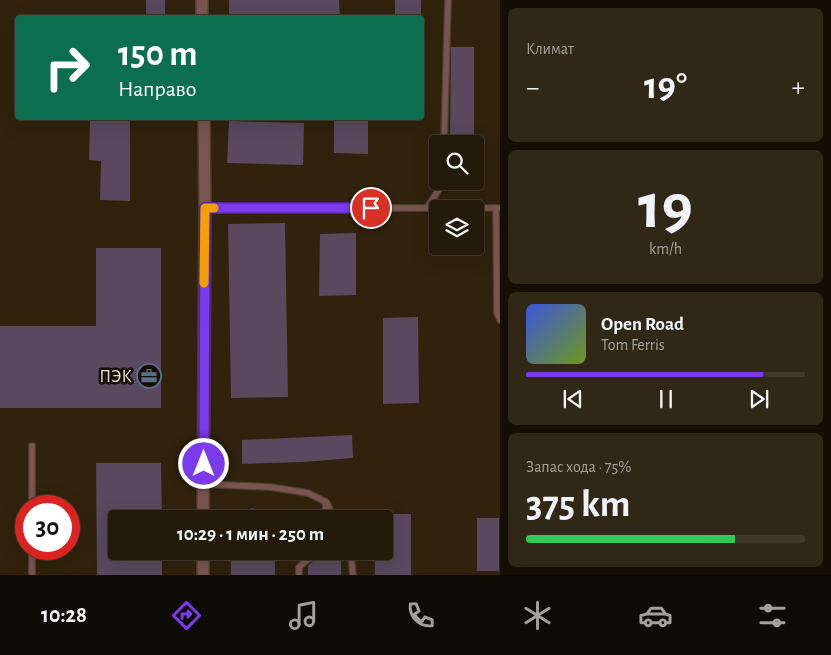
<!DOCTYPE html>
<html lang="ru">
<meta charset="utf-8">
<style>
:root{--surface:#241a09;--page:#302717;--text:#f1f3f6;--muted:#a3a19c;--line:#41382a;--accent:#7c3aed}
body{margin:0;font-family:"Alegreya Sans",sans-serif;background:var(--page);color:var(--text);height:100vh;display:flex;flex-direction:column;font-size:19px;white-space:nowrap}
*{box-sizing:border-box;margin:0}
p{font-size:16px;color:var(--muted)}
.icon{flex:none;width:28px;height:28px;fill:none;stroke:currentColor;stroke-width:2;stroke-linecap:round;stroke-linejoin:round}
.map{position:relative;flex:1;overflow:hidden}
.drawer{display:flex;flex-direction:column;gap:8px;padding:8px;background:#140e05;width:331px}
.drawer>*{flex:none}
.top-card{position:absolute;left:15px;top:15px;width:409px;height:105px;border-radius:5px;box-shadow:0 5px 20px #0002,0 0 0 1px var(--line);background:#0b6e4f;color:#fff;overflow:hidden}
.fabs{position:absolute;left:429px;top:135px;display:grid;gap:10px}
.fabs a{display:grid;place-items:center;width:55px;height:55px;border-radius:5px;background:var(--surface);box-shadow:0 5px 20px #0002,0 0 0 1px var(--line);font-size:25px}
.speed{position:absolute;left:15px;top:495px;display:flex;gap:10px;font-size:25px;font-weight:700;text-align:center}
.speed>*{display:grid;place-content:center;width:65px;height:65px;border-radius:50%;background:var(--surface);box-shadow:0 5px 20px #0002,0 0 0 1px var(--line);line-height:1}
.speed .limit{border:8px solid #d22;background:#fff;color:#111}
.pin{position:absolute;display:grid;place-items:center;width:42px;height:42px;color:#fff;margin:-21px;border:2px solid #fff;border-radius:50%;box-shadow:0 1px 5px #0007}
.me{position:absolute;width:55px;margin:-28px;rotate:0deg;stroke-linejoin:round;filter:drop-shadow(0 0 4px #0008)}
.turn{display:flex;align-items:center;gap:18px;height:105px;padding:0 20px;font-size:22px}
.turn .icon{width:65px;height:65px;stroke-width:2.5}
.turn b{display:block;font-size:35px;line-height:42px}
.big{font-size:38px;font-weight:600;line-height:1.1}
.drawer .tile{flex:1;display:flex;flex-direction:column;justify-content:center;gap:8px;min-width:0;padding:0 18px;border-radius:8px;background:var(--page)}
.drawer .dial{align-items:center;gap:0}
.dial b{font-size:65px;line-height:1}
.song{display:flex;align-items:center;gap:15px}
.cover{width:60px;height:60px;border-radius:8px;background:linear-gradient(135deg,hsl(230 70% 55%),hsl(80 70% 35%))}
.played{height:5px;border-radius:2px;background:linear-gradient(90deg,var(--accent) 85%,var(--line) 85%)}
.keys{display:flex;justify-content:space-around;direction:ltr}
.heat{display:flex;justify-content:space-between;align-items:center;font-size:28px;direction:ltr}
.charge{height:8px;border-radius:4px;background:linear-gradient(90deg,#34c759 75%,var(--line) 0)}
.trip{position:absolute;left:108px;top:510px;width:285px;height:50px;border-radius:5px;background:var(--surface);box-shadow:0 5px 20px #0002,0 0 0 1px var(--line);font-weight:600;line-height:50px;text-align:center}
.tab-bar{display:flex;height:80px;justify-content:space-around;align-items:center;background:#0e0a04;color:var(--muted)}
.tab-bar .icon{width:35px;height:35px}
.tab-bar .on{color:var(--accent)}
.tab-bar b{font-size:22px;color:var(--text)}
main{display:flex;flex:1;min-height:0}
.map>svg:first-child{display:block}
</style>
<main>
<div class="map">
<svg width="500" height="575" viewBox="0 0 500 575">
<rect width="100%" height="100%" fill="#30220c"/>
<!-- building -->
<g fill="#59485e">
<rect x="146" y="0" width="19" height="16"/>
<path d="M229,0h110l1,18h-111z"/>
<rect x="395" y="0" width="26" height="18"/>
<path d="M451,47h23v97h-24z"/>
<path d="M90,118h40v83l-30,-1 1,-39 -12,-1z"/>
<path d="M334,118h34v36l-34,-1z"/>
<path d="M229,121l75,2 -1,42 -76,-2z"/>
<path d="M285,223l3,174 -57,1 -3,-174z"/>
<path d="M356,233v62l-37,1 1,-62z"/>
<path d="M96,248h65v160h-161v-82h96z"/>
<path d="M418,317l1,86 -36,1v-86z"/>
<path d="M352,435l1,23 -50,4 -61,2v-24z"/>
<path d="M96,463h65l1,56h-46v32h46v24h-65z"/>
<path d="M252,508l28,7v4h-54v-1z"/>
<path d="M384,514h27v61h-36v-24h9z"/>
<rect x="477" y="518" width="22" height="53"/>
<rect x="231" y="551" width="44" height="24"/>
<path d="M313,561h28v14h-33v-9z"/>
</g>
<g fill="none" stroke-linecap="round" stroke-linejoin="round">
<defs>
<g id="service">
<path d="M444,144l4,-144"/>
<path d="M205,208h295"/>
<path d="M427,208l16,-25v-2"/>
<path d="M496,208l1,105 3,7"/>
<path d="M203,484l67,3 38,6 18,9 -1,17"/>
<path d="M327,503l7,16"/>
<path d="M32,506v-60"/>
<path d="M32,549v26"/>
<path d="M350,551l1,3 2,21"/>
<path d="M299,575v-8l19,-16"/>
</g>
<g id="minor">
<path d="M202,0v18"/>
<path d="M203,519l2,-311 -1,-90"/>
<path d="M203,575v-24"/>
</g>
</defs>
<!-- service casing -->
<use href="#service" stroke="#4d402b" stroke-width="8"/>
<!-- minor casing -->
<use href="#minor" stroke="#4d402b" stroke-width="14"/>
<!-- service -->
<use href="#service" stroke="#7a5550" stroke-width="5.5"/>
<!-- minor -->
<use href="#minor" stroke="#7a5550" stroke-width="11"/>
</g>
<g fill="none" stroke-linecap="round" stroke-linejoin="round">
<defs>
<path id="route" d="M204,464l1,-256h166"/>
</defs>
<!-- route casing -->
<use href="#route" stroke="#51269a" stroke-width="12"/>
<!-- route -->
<use href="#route" stroke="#7c3aed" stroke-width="9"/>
<!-- slow -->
<path stroke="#f59e0b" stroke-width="9" d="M204,283l1,-75h9"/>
</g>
<!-- icons -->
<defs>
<symbol id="office-ring" viewBox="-11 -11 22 22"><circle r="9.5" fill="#130d05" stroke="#5c6f8a" stroke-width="1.5"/><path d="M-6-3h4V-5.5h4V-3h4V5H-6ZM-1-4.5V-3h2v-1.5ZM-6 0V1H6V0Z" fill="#5c6f8a"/></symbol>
</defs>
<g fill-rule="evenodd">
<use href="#office-ring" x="135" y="362" width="28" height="28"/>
</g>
<g text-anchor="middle" stroke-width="5" stroke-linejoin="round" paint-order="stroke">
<!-- poi labels -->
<g font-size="18" fill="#e7ded0" stroke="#130d05" text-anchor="end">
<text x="132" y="382">ПЭК</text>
</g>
</g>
</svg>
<div class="fabs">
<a><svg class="icon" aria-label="search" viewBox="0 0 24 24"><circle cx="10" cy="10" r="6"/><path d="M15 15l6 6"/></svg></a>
<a><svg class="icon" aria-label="layers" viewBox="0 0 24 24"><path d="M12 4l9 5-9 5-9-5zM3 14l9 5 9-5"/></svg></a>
</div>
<div class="speed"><div class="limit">30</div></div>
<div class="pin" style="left:371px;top:208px;background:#d93025"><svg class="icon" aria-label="arrive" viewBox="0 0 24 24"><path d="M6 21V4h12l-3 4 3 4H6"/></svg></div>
<svg class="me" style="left:204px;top:464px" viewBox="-20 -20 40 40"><circle r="17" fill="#7c3aed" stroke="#fff" stroke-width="3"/><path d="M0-11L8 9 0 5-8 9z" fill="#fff"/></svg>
<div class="trip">10:29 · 1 мин · 250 m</div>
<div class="top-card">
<div class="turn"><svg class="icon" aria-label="right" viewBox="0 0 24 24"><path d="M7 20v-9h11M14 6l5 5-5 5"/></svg><div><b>150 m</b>Направо</div></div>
</div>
</div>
<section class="drawer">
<div class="tile"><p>Климат</p>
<div class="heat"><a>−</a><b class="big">19°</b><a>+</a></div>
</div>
<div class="tile dial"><b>19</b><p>km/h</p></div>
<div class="tile">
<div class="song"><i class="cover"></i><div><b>Open Road</b><p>Tom Ferris</p></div></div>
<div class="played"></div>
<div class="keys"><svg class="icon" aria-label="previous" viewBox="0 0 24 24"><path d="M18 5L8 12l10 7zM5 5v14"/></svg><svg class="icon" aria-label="pause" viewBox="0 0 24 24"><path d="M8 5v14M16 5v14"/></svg><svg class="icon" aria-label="next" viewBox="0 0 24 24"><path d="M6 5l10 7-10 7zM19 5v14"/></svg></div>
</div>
<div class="tile"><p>Запас хода · 75%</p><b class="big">375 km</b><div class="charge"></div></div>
</section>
</main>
<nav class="tab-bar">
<b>10:28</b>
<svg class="icon on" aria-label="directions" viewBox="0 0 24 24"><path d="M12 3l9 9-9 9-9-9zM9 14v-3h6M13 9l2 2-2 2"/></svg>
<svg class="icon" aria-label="music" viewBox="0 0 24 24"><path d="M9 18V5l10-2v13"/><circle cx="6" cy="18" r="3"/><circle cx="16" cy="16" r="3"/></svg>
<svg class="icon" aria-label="phone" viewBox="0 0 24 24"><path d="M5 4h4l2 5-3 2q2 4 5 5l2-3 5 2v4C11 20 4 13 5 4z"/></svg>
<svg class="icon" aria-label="climate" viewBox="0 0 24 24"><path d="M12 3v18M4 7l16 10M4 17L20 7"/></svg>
<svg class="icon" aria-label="car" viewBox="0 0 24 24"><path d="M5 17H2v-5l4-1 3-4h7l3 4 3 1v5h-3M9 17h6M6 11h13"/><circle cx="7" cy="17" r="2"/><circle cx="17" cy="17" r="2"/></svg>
<svg class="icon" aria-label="filters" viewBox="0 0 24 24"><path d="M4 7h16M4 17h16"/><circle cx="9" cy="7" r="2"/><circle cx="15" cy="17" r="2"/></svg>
</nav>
